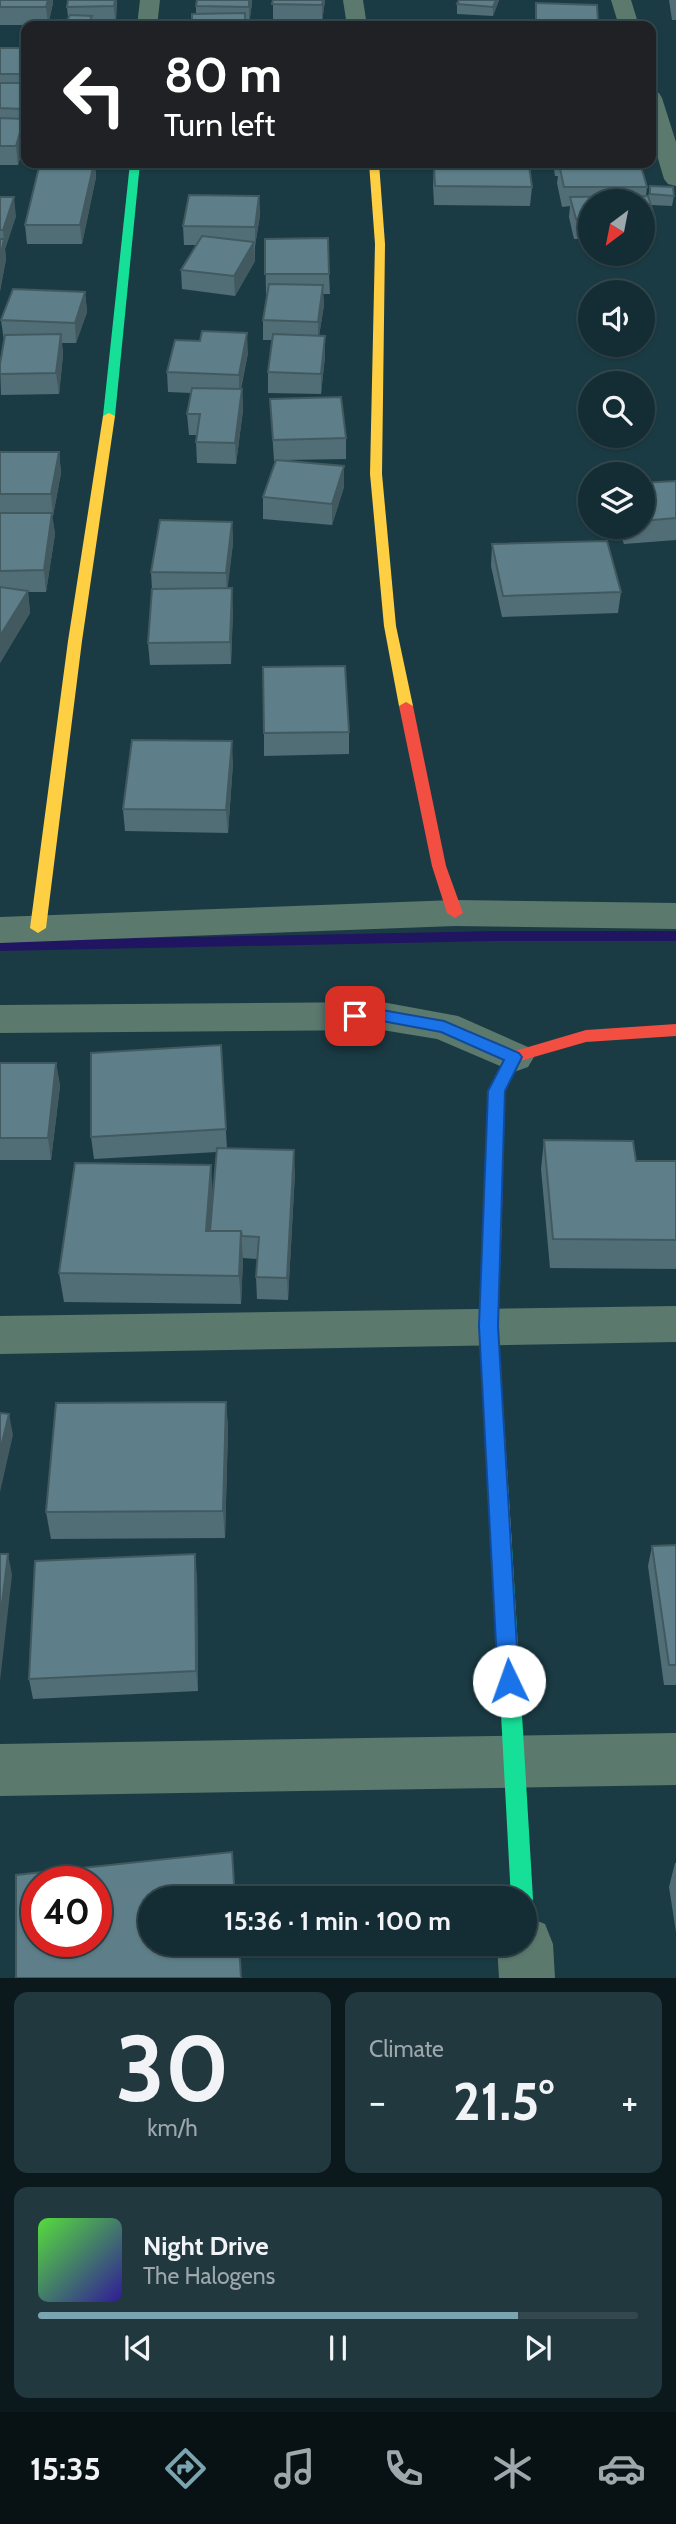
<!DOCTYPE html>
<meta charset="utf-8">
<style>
:root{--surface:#142c33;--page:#21383f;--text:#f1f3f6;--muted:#9da7ac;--line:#33484e;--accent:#7ba4b1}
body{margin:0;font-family:Cabin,sans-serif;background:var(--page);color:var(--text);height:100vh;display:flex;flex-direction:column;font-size:26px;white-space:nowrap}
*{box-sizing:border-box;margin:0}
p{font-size:23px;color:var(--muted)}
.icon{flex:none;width:38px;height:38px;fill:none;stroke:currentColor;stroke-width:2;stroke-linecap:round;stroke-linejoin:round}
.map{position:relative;height:1978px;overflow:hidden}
.details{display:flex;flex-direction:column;gap:14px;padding:14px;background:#0b181c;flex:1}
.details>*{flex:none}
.hud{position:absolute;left:21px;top:21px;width:635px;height:147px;border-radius:14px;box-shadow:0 2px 5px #0004,0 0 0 2px var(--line);background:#202124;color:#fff;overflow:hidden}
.needle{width:46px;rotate:212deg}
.tools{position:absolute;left:578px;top:189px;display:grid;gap:14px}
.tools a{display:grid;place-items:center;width:77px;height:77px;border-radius:50%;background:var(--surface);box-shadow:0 2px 5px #0004,0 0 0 2px var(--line);font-size:35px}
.speed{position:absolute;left:21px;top:1866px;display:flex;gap:14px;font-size:35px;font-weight:700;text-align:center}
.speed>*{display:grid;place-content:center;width:91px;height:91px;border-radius:50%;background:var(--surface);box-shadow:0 2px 5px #0004,0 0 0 2px var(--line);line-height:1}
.speed .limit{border:10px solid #d22;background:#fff;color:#111}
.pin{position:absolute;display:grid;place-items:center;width:60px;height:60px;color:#fff;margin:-30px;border-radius:14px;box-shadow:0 4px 10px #0006}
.me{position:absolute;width:77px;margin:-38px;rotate:357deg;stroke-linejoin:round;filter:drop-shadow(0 0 5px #0008)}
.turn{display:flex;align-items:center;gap:24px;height:147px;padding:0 28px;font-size:32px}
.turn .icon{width:91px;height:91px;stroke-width:2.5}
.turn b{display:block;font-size:49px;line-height:60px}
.big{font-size:52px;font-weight:700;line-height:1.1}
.details .tile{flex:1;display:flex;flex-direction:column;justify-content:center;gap:10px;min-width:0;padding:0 24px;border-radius:14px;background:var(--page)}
.details .dial{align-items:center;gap:0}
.dial b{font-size:91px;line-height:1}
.song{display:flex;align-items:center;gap:21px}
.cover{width:84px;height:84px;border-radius:10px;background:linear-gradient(135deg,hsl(110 70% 55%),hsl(250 70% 35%))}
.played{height:7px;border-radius:4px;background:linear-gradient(90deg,var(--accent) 80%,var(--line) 80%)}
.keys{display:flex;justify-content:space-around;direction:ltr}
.heat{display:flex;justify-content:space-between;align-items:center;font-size:38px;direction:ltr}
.details .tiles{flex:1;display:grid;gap:14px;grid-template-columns:1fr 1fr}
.tile:last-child{grid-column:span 2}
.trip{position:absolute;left:138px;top:1886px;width:399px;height:70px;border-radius:35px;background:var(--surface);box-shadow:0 2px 5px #0004,0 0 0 2px var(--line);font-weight:700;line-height:70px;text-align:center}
.tabs{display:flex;height:112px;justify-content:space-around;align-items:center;background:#081214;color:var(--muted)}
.tabs .icon{width:49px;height:49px}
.tabs .on{color:var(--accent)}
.tabs b{font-size:32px;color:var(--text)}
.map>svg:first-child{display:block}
</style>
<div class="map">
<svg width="676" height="1978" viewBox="0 0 676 1978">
<rect width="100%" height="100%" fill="#1b3b44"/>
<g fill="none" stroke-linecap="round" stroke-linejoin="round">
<!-- stream -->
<path fill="#201560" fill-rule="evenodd" d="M496,931h180v10h-180l-496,10v-10z"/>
<!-- street -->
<g fill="#5c796e" fill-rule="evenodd">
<path d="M140,0h20l-3,26h-20z"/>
<path d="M343,0h20l4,26h-20z"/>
<path d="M611,0h20l8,26h-20z"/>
<path d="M651,91l8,2 3,5 14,44v44l-8,-2 -4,-5 -13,-44z"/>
<path d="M455,900l221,3v26l-221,-3 -455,17v-26z"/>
<path d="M382,1002l76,14 70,31 6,10 -6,10 -14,5 -77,-33 -55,-9 -382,3v-28z"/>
<path d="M676,1306v36l-676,12v-38z"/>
<path d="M676,1733v52l-676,11v-52z"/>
<path d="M525,1916l20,8 8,20 2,34h-56l-2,-34h28z"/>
</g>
<!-- fast -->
<g fill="#16e098" fill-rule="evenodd">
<path d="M130,163h10l-25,253 -6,3 -6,-3z"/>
<path d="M502,1538l7,3 3,6 21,352 -3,8 -5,2v-10h-14l-19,-352 3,-6z"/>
</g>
<!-- slow -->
<g fill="#ffcf43" fill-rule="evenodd">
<path d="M369,163h10l6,81 -3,230 14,152 17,80 -7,4 -7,-4 -15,-80 -14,-152 5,-230z"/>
<path d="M109,413l6,3 -33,225 -36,287 -8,5 -8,-5 38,-287 35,-225z"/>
<path d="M493,1205l6,2 3,5 -4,114 14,221 -3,6 -7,3 -7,-3 -3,-6 -12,-221 4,-114 3,-5z"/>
</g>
<!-- jam -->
<g fill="#f24e42" fill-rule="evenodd">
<path d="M406,702l7,4 33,160 17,47 -8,5 -8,-5 -15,-47 -33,-160z"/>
<path d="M676,1024v12l-90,6 -66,19 -15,30 -3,121 -3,5 -6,2 -6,-2 -3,-5 5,-121 19,-38 78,-23z"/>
</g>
</g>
<!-- wall -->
<g fill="#516d76">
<path d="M0,0h53v3l-5,22h-48z"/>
<path d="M117,0l-1,21 3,5 -51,-9 -1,-10z"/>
<path d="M273,0h52l-3,22 -49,-1z"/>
<path d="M459,0h40l-6,16 -36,-2v-10z"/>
<path d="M669,0h7v20h-4z"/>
<path d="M252,3l-3,21 -53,-10v-8z"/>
<path d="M536,3l62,18v5h-66h3z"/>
<path d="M0,48h26v74l-2,4 2,11 -8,28h-18z"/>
<path d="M40,163h55l1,14 -14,67h-55l-2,-19z"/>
<path d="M266,163h58v3l-58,-2z"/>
<path d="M460,163h72l-2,12 2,12 -2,19 -96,-1 -1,-20 1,-19h27z"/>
<path d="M553,163h74l20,24 -1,9 2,2 2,-12 24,10 -2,10 -21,-1 4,13 -2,20h-11v-37h-52v38h-16l-5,-22 1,-11 -8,1 -5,-24 1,-7h-3z"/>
<path d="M259,196l1,19 -5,31v15l-20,35 -53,-7 -1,-19 15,-25h-12l-1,-19z"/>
<path d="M0,197l16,19 -11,33 1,10 -6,32z"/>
<path d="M265,239l64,35 1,20h-7l1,11 -5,31h6v20l-4,38 -53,-1v-21l4,-32h-9v-20l5,-26h-2z"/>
<path d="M85,292l2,20 -11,31h-14l1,12 -4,39 -58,1 -1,-31 4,-23 -3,-21z"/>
<path d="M248,353l-7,36h1l1,21 -7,54 -39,-1 -1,-21 1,-7h-8l-2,-21 4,-21 -23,-1 -1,-20z"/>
<path d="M270,399l76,39v21l-61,1 59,6v21l-12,38 -69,-6v-22l13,-36h-2z"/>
<path d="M0,452h59l2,21 -8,43h-1l3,18 -9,58h-18l2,21 -30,50z"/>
<path d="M676,481v59l-52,4 -7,-17h25v-44z"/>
<path d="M232,522l1,21 -6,45 6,22 -2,54 -81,1 -2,-22 4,-54 -1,-17z"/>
<path d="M492,544l129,48 -3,21 -116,4 -11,-51z"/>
<path d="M349,732v22l-85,2v-23z"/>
<path d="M233,763l-5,70 -103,-2 -2,-22z"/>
<path d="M221,1045l6,104 68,23 -7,128 -31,-1 -1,-22 1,-18 -14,-1 -2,46 -177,-2 -5,-29 154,-79 -3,37 7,-79 -123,7 -3,-22z"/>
<path d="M0,1063h56l4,23 -9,74h-51z"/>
<path d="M544,1140l92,21h40v108l-126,-1 -9,-99z"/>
<path d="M226,1402l2,27 -3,109 -174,1 -5,-27z"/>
<path d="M676,1545v140h-12l-16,-119 4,-20z"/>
<path d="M197,1575l1,116 -165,8 -4,-20z"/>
<path d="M675,1863h1v69l-7,-45z"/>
</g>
<!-- shaded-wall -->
<g fill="#425960">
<path d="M48,0h5v3l-5,22 -2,-18z"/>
<path d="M115,0h2l-2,23 -1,-17z"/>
<path d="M249,0h3v3l-3,21z"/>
<path d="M323,0h2l-3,22v-17z"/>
<path d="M496,0h3l-6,16v-9z"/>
<path d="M26,98v24l-2,4 2,11 -8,28 -2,-19 7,-26 -1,-11z"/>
<path d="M94,163h1l1,14 -14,67 -2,-19z"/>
<path d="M259,196l1,19 -5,31v-19z"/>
<path d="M14,197l2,19 -11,33 1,10 -6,32v-32l4,-19 -1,-10z"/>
<path d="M254,242l1,19 -20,35 -1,-20z"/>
<path d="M323,285l1,20 -6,37v-20z"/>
<path d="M85,292l2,20 -11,31 -1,-20z"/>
<path d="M247,333l1,20 -9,42v-20z"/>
<path d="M61,334l2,21 -4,39 -3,-21z"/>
<path d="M325,336v20l-4,38v-20z"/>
<path d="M242,389l1,21 -7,54 -1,-21z"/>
<path d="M59,452l2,21 -8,43 -2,-22z"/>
<path d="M344,466v21l-12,38v-21z"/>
<path d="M52,513l3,21 -9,58 -2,-22z"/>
<path d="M232,522l1,21 -6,52 -1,-22z"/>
<path d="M232,588l1,22 -2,54 -1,-22z"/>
<path d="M28,591l2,22 -30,50v-27z"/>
<path d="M232,741l1,22 -5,70 -2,-23z"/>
<path d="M56,1063l4,23 -9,74 -3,-22z"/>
<path d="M294,1150l1,22 -7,128 -1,-22z"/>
<path d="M211,1165l2,29 -5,65 -2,-28z"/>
<path d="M241,1231l2,29 -2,44 -2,-28z"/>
<path d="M226,1402l2,27 -3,109 -2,-27z"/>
<path d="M9,1414l4,21 -13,57v-41z"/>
<path d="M8,1554l4,21 -12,106v-61z"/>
<path d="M195,1554l2,21 1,116 -2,-20z"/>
</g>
<!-- building -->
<g fill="#5e7f89" stroke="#425960" stroke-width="2" fill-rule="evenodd">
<path d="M0,0h48l-2,7h-46z"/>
<path d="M68,0h47l-1,6 -47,1z"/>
<path d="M197,0h52v7l-53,-1z"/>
<path d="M273,0h50l-1,5 -50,-1z"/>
<path d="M459,0h37l-3,7 -36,-3z"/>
<path d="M536,3l61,2 1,16 -62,-1z"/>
<path d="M245,13v13h-53v-12z"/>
<path d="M70,15l22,1 -2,4 29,1 -3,5h-52z"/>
<rect x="0" y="48" width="26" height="26"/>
<path d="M0,83h26v15l-4,11 -22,-1z"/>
<path d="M0,118l24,1 -8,27h-16z"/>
<path d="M40,163h54l-14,62h-55z"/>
<path d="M640,163l7,24h-83l-5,-23z"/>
<path d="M434,166h95l3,21 -97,-1z"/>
<path d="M650,186l23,1 1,9 -24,-2z"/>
<path d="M189,195l70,1 -4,31 -72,-1z"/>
<path d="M648,196l7,22 -13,1v-18h-52v18h-14l-6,-22z"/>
<path d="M0,197h14l-11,33h-3z"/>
<path d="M202,236l52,6 -20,34 -53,-6z"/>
<path d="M328,238l1,36h-64v-35z"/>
<path d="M0,239h4l-4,20z"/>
<path d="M269,284l54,1 -5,37 -55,-2z"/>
<path d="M13,289l72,3 -10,31 -74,-3z"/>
<path d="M202,331l45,2 -8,42 -72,-3 8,-32 25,1z"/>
<path d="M61,334l-5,39 -56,1v-10l5,-29z"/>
<path d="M273,334l52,2 -4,38 -53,-2z"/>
<path d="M192,388l50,1 -7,54 -39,-1 4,-28h-13z"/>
<path d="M341,397l5,41 -73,2 -3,-41z"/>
<path d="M0,452h59l-8,42h-51z"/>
<path d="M276,460l68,6 -12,38 -69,-7z"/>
<path d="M676,481v37l-34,3v-38z"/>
<path d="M0,513h52l-8,57 -44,1z"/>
<path d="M160,520l72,2 -6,51 -75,-1z"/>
<path d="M607,541l14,51 -118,4 -11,-52z"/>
<path d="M0,587l28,4 -28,45z"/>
<path d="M232,588l-2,54 -82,1 4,-54z"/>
<path d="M345,666l4,66 -85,1 -1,-66z"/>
<path d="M132,740l100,1 -6,69 -103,-1z"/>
<path d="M221,1045l5,84 -135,8v-84z"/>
<path d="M0,1063h56l-8,75h-48z"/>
<path d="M544,1140l89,1 3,20h40v79l-123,-1z"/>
<path d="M217,1148l77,2 -7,128 -31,-1 3,-40 -17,-1 -1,-5h-31z"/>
<path d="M75,1163l136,2 -5,66h35l-2,45 -180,-3z"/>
<path d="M226,1402l-3,109 -177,1 10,-109z"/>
<path d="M0,1413l9,1 -9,37z"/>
<path d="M676,1545v120h-7l-17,-119z"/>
<path d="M0,1554h8l-8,66z"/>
<path d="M195,1554l1,117 -167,8 6,-118z"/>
<path d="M232,1852l3,47h-85v45h89l2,34h-225v-103zM37,1881h59v60h-59z"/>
</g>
<!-- route -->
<path fill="#1a73e8" stroke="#114b97" stroke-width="2" d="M355,1010h27l62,11 75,32 3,4 -17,34 -7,235 21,355 -3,7 -7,3 -8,-3 -3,-7 -19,-355 9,-235 16,-31 -63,-28 -59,-11 -33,-1 -2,-4z"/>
</svg>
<div class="tools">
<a><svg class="needle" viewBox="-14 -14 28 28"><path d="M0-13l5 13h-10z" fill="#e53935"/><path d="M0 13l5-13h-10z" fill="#9da7ac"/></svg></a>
<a><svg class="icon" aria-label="sound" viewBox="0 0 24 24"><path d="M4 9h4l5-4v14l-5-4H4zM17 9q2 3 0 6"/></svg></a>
<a><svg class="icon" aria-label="search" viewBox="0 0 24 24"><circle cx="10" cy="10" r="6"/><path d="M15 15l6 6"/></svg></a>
<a><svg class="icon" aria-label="layers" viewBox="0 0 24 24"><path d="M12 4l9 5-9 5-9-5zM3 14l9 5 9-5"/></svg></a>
</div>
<div class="speed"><div class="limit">40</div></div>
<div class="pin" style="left:355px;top:1016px;background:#d93025"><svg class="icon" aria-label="arrive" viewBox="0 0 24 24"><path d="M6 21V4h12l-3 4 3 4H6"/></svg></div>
<svg class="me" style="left:509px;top:1681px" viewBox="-20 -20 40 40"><circle r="19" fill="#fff"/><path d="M0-13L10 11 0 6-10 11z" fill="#1a73e8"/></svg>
<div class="trip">15:36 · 1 min · 100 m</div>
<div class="hud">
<div class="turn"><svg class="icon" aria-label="left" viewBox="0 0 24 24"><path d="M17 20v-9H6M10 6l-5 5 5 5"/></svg><div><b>80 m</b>Turn left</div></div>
</div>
</div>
<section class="details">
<div class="tiles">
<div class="tile dial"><b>30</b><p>km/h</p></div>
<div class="tile"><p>Climate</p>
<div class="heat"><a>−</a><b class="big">21.5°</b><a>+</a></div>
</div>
<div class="tile">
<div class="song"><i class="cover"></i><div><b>Night Drive</b><p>The Halogens</p></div></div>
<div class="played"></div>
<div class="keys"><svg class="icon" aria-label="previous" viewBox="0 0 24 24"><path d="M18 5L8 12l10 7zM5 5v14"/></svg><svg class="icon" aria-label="pause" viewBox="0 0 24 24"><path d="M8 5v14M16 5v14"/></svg><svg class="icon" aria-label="next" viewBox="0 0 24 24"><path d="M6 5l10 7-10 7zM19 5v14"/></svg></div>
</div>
</div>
</section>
<nav class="tabs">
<b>15:35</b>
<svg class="icon on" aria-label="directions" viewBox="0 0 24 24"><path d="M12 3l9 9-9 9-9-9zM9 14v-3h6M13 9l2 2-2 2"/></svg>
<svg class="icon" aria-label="music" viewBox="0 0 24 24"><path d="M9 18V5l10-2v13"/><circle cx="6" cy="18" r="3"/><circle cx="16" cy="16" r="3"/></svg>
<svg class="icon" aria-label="phone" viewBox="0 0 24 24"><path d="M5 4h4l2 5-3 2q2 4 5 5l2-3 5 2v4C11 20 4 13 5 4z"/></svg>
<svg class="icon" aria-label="climate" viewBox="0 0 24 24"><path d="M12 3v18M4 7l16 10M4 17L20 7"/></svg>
<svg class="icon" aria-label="car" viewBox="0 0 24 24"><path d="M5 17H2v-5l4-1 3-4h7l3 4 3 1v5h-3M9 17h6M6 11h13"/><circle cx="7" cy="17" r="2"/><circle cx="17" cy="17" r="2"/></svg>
</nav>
